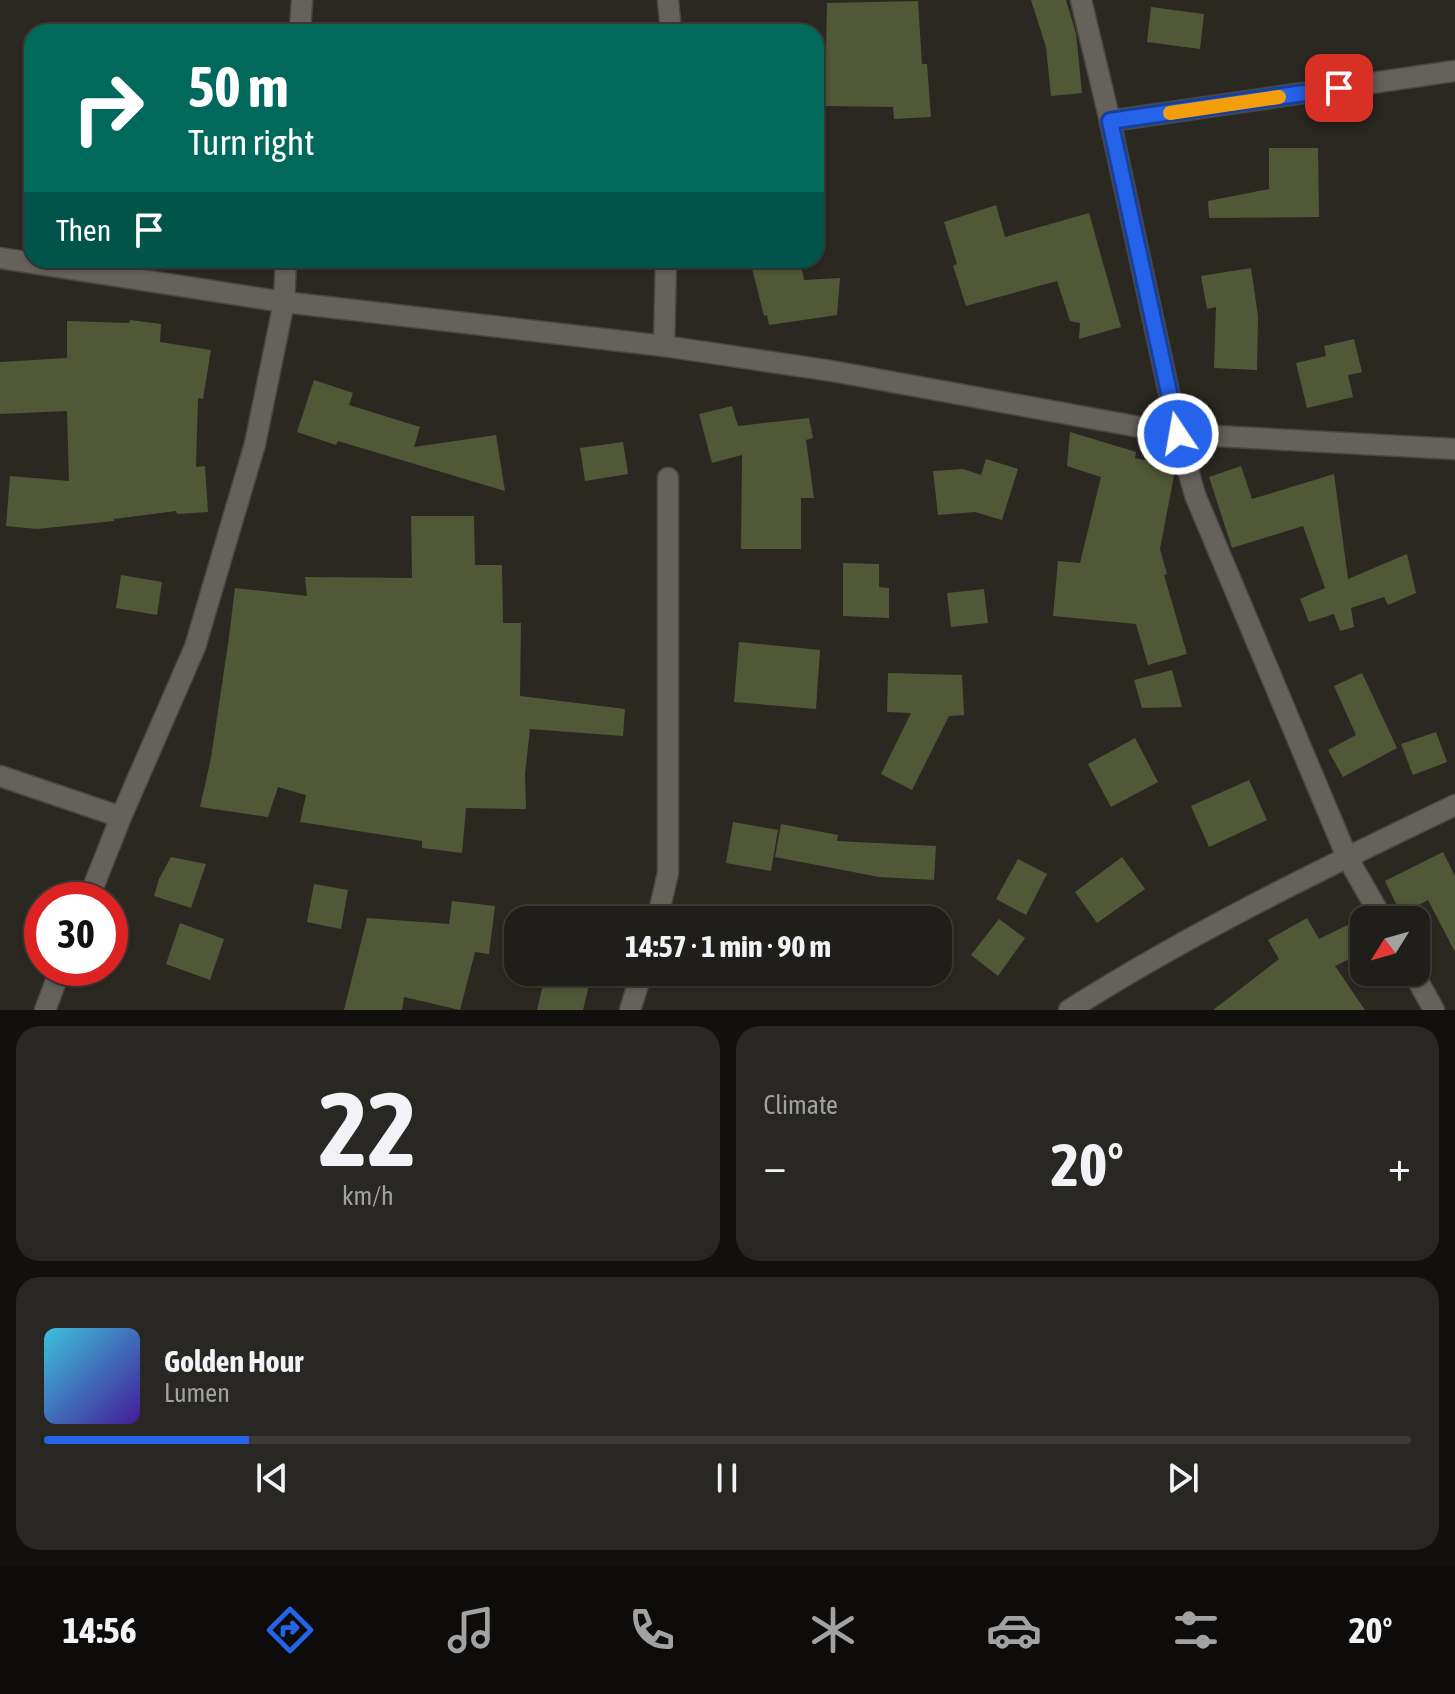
<!DOCTYPE html>
<meta charset="utf-8">
<style>
:root{--surface:#201e1a;--page:#282723;--text:#f1f3f6;--muted:#a2a2a2;--line:#3d3c39;--accent:#2563eb}
body{margin:0;font-family:"Asap Condensed",sans-serif;background:var(--page);color:var(--text);height:100vh;display:flex;flex-direction:column;font-size:30px;white-space:nowrap}
*{box-sizing:border-box;margin:0}
p{font-size:26px;color:var(--muted)}
.icon{flex:none;width:44px;height:44px;fill:none;stroke:currentColor;stroke-width:2;stroke-linecap:round;stroke-linejoin:round}
.map{position:relative;height:1010px;overflow:hidden}
.details{display:flex;flex-direction:column;gap:16px;padding:16px;background:#12100e;flex:1}
.details>*{flex:none}
.hud{position:absolute;left:24px;top:24px;width:800px;height:244px;border-radius:24px;box-shadow:0 2px 6px #0004,0 0 0 2px var(--line);background:#00695c;color:#fff;overflow:hidden}
.needle{width:52px;rotate:233deg}
.tools{position:absolute;left:1350px;top:906px;display:grid;gap:16px}
.tools a{display:grid;place-items:center;width:80px;height:80px;border-radius:16px;background:var(--surface);box-shadow:0 2px 6px #0004,0 0 0 2px var(--line);font-size:40px}
.speed{position:absolute;left:24px;top:882px;display:flex;gap:16px;font-size:40px;font-weight:700;text-align:center}
.speed>*{display:grid;place-content:center;width:104px;height:104px;border-radius:50%;background:var(--surface);box-shadow:0 2px 6px #0004,0 0 0 2px var(--line);line-height:1}
.speed .limit{border:12px solid #d22;background:#fff;color:#111}
.pin{position:absolute;display:grid;place-items:center;width:68px;height:68px;color:#fff;margin:-34px;border-radius:16px;box-shadow:0 4px 12px #0006}
.me{position:absolute;width:88px;margin:-44px;rotate:348deg;stroke-linejoin:round;filter:drop-shadow(0 0 6px #0008)}
.turn{display:flex;align-items:center;gap:28px;height:168px;padding:0 32px;font-size:36px}
.turn .icon{width:104px;height:104px;stroke-width:2.5}
.turn b{display:block;font-size:56px;line-height:68px}
.then{display:flex;align-items:center;height:76px;padding:0 32px;background:#0003;gap:16px;font-size:30px}
.big{font-size:60px;font-weight:700;line-height:1.1}
.details .widget{flex:1;display:flex;flex-direction:column;justify-content:center;gap:12px;min-width:0;padding:0 28px;border-radius:24px;background:var(--page)}
.details .dial{align-items:center;gap:0}
.dial b{font-size:104px;line-height:1}
.song{display:flex;align-items:center;gap:24px}
.cover{width:96px;height:96px;border-radius:12px;background:linear-gradient(135deg,hsl(190 70% 55%),hsl(260 70% 35%))}
.played{height:8px;border-radius:4px;background:linear-gradient(90deg,var(--accent) 15%,var(--line) 15%)}
.keys{display:flex;justify-content:space-around;direction:ltr}
.heat{display:flex;justify-content:space-between;align-items:center;font-size:44px;direction:ltr}
.details .tiles{flex:1;display:grid;gap:16px;grid-template-columns:1fr 1fr}
.widget:last-child{grid-column:span 2}
.trip{position:absolute;left:504px;top:906px;width:448px;height:80px;border-radius:24px;background:var(--surface);box-shadow:0 2px 6px #0004,0 0 0 2px var(--line);font-weight:700;line-height:80px;text-align:center}
.tab-bar{display:flex;height:128px;justify-content:space-around;align-items:center;background:#0d0c0a;color:var(--muted)}
.tab-bar .icon{width:56px;height:56px}
.tab-bar .on{color:var(--accent)}
.tab-bar b{font-size:36px;color:var(--text)}
.map>svg:first-child{display:block}
</style>
<div class="map">
<svg width="1455" height="1010" viewBox="0 0 1455 1010">
<rect width="100%" height="100%" fill="#2b2822"/>
<!-- building -->
<g fill="#505838">
<path d="M1031,0h35l10,33 6,60 -31,3 -5,-49z"/>
<path d="M918,1l4,63h5l4,53 -37,2 -1,-12 -68,-1 2,-103z"/>
<path d="M1151,7l53,7 -4,35 -53,-7z"/>
<path d="M1269,148h49l1,69 -110,1 -1,-17 61,-12z"/>
<path d="M996,205l9,32 84,-24 32,114 -42,12 1,-16 -10,-2 -13,-40 -91,25 -13,-40 4,-2 -13,-42z"/>
<path d="M750,260h50l4,20 36,-2 -3,37 -68,10 -2,-10 -3,1z"/>
<path d="M1251,268l7,48 -1,54 -43,-2 2,-61 -9,2 -6,-33z"/>
<path d="M130,320l31,4 -1,18 51,8 -8,49 -5,-1 -2,69 9,-1 3,46 -31,2 -1,-3 -62,8v2l-77,8 -31,-3 4,-50 59,5 -2,-70 -67,3v-52l67,-4v-37l62,2z"/>
<path d="M1354,339l8,33 -14,3 5,22 -46,11 -11,-45 30,-7 -2,-10z"/>
<path d="M314,380l39,13 -4,12 71,22 -6,20 82,-12 9,56 -167,-50 -2,4 -39,-13z"/>
<path d="M732,406l6,20 71,-8 4,20 -7,2 8,58h-13v51h-60l1,-94 -30,8 -13,-49z"/>
<path d="M1070,432l66,20 -1,6 38,8 2,4 -15,79 7,25 -3,1 23,79 -39,11 -12,-41 -83,-8 5,-55 22,2 21,-86 -34,-11z"/>
<path d="M623,442l5,32 -43,7 -5,-33z"/>
<path d="M986,459l32,10 -16,51 -27,-8 -37,3 -5,-44 30,-2 18,6z"/>
<path d="M1241,466l11,33 82,-25 14,105 59,-25 9,39 -28,12 -4,-8 -33,11 3,19 -14,4 -6,-17 -25,8 -9,-23 25,-11 -22,-62 -71,22 -23,-71z"/>
<path d="M411,516h63l1,49h27l1,58h18l-1,73 105,13 -2,27 -93,-7 -5,45 1,35 -60,-1 -4,45 -40,-5v-7l-122,-19 6,-27 -28,-8 -10,30 -68,-10 11,-49 18,-121 6,-49 72,8 -2,-19 107,1z"/>
<path d="M843,563l36,1v23l10,1v30l-46,-2z"/>
<path d="M121,575l41,7 -5,33 -41,-7z"/>
<path d="M984,589l4,34 -37,4 -4,-34z"/>
<path d="M739,642l81,8 -4,59 -82,-7z"/>
<path d="M1172,670l10,37 -40,1 -8,-28z"/>
<path d="M888,673l74,2 2,40 -15,1 -37,74 -31,-16 30,-61 -24,-1z"/>
<path d="M1362,673l35,75 -54,29 -15,-27 28,-15 -22,-49z"/>
<path d="M1436,732l11,30 -34,13 -12,-31z"/>
<path d="M1135,738l23,44 -47,25 -23,-43z"/>
<path d="M1249,780l18,40 -58,27 -18,-41z"/>
<path d="M733,822l45,8 -7,41 -45,-8z"/>
<path d="M781,824l57,11 -1,6 99,5 -2,34 -55,-3 -104,-20z"/>
<path d="M1443,852l12,24v76l-27,-52 -27,14 -16,-33z"/>
<path d="M171,857l35,7 -15,44 -37,-12 5,-17z"/>
<path d="M1122,857l23,32 -48,34 -22,-31z"/>
<path d="M1018,859l29,15 -21,41 -30,-16z"/>
<path d="M314,884l34,6 -7,39 -34,-7z"/>
<path d="M452,901l43,5 -6,48 -14,-2 -15,58 -56,-13 -2,13h-58l23,-92 82,6z"/>
<path d="M1364,917v35l-29,14 30,44h-152l66,-51 -11,-19 39,-22 12,21z"/>
<path d="M999,919l26,19 -27,38 -27,-21z"/>
<path d="M180,923l44,16 -14,41 -44,-16z"/>
<path d="M546,972h9l35,9 -7,29h-46z"/>
</g>
<g fill="none" stroke-linecap="round" stroke-linejoin="round">
<defs>
<g id="minor">
<path d="M668,0l3,32"/>
<path d="M1081,0l29,121 68,313 17,61 152,362 36,63"/>
<path d="M300,32l2,-32"/>
<path d="M1110,121l345,-50"/>
<path d="M0,258l284,44 380,44 168,25 346,63 277,15"/>
<path d="M664,346l2,-86"/>
<path d="M0,776l121,41"/>
<path d="M88,900l33,-83 74,-170 60,-203 29,-142 2,-42"/>
<path d="M657,920l11,-47v-395"/>
<path d="M1413,972l21,38"/>
<path d="M45,1010l16,-42"/>
<path d="M630,1010l12,-38"/>
<path d="M1069,1010c123,-78 255,-142 386,-205"/>
</g>
</defs>
<!-- minor casing -->
<use href="#minor" stroke="#484742" stroke-width="23"/>
<!-- minor -->
<use href="#minor" stroke="#65625b" stroke-width="20"/>
</g>
<g fill="none" stroke-linecap="round" stroke-linejoin="round">
<defs>
<path id="route" d="M1178,434l-68,-313 229,-33"/>
</defs>
<!-- route casing -->
<use href="#route" stroke="#184099" stroke-width="20"/>
<!-- route -->
<use href="#route" stroke="#2563eb" stroke-width="14"/>
<!-- slow -->
<path stroke="#f59e0b" stroke-width="14" d="M1170,113l109,-16"/>
</g>
</svg>
<div class="tools">
<a><svg class="needle" viewBox="-14 -14 28 28"><path d="M0-13l5 13h-10z" fill="#e53935"/><path d="M0 13l5-13h-10z" fill="#a2a2a2"/></svg></a>
</div>
<div class="speed"><div class="limit">30</div></div>
<div class="pin" style="left:1339px;top:88px;background:#d93025"><svg class="icon" aria-label="arrive" viewBox="0 0 24 24"><path d="M6 21V4h12l-3 4 3 4H6"/></svg></div>
<svg class="me" style="left:1178px;top:434px" viewBox="-20 -20 40 40"><circle r="17" fill="#2563eb" stroke="#fff" stroke-width="3"/><path d="M0-11L8 9 0 5-8 9z" fill="#fff"/></svg>
<div class="trip">14:57 · 1 min · 90 m</div>
<div class="hud">
<div class="turn"><svg class="icon" aria-label="right" viewBox="0 0 24 24"><path d="M7 20v-9h11M14 6l5 5-5 5"/></svg><div><b>50 m</b>Turn right</div></div>
<div class="then">Then<svg class="icon" aria-label="arrive" viewBox="0 0 24 24"><path d="M6 21V4h12l-3 4 3 4H6"/></svg></div>
</div>
</div>
<section class="details">
<div class="tiles">
<div class="widget dial"><b>22</b><p>km/h</p></div>
<div class="widget"><p>Climate</p>
<div class="heat"><a>−</a><b class="big">20°</b><a>+</a></div>
</div>
<div class="widget">
<div class="song"><i class="cover"></i><div><b>Golden Hour</b><p>Lumen</p></div></div>
<div class="played"></div>
<div class="keys"><svg class="icon" aria-label="previous" viewBox="0 0 24 24"><path d="M18 5L8 12l10 7zM5 5v14"/></svg><svg class="icon" aria-label="pause" viewBox="0 0 24 24"><path d="M8 5v14M16 5v14"/></svg><svg class="icon" aria-label="next" viewBox="0 0 24 24"><path d="M6 5l10 7-10 7zM19 5v14"/></svg></div>
</div>
</div>
</section>
<nav class="tab-bar">
<b>14:56</b>
<svg class="icon on" aria-label="directions" viewBox="0 0 24 24"><path d="M12 3l9 9-9 9-9-9zM9 14v-3h6M13 9l2 2-2 2"/></svg>
<svg class="icon" aria-label="music" viewBox="0 0 24 24"><path d="M9 18V5l10-2v13"/><circle cx="6" cy="18" r="3"/><circle cx="16" cy="16" r="3"/></svg>
<svg class="icon" aria-label="phone" viewBox="0 0 24 24"><path d="M5 4h4l2 5-3 2q2 4 5 5l2-3 5 2v4C11 20 4 13 5 4z"/></svg>
<svg class="icon" aria-label="climate" viewBox="0 0 24 24"><path d="M12 3v18M4 7l16 10M4 17L20 7"/></svg>
<svg class="icon" aria-label="car" viewBox="0 0 24 24"><path d="M5 17H2v-5l4-1 3-4h7l3 4 3 1v5h-3M9 17h6M6 11h13"/><circle cx="7" cy="17" r="2"/><circle cx="17" cy="17" r="2"/></svg>
<svg class="icon" aria-label="filters" viewBox="0 0 24 24"><path d="M4 7h16M4 17h16"/><circle cx="9" cy="7" r="2"/><circle cx="15" cy="17" r="2"/></svg>
<b>20°</b>
</nav>
